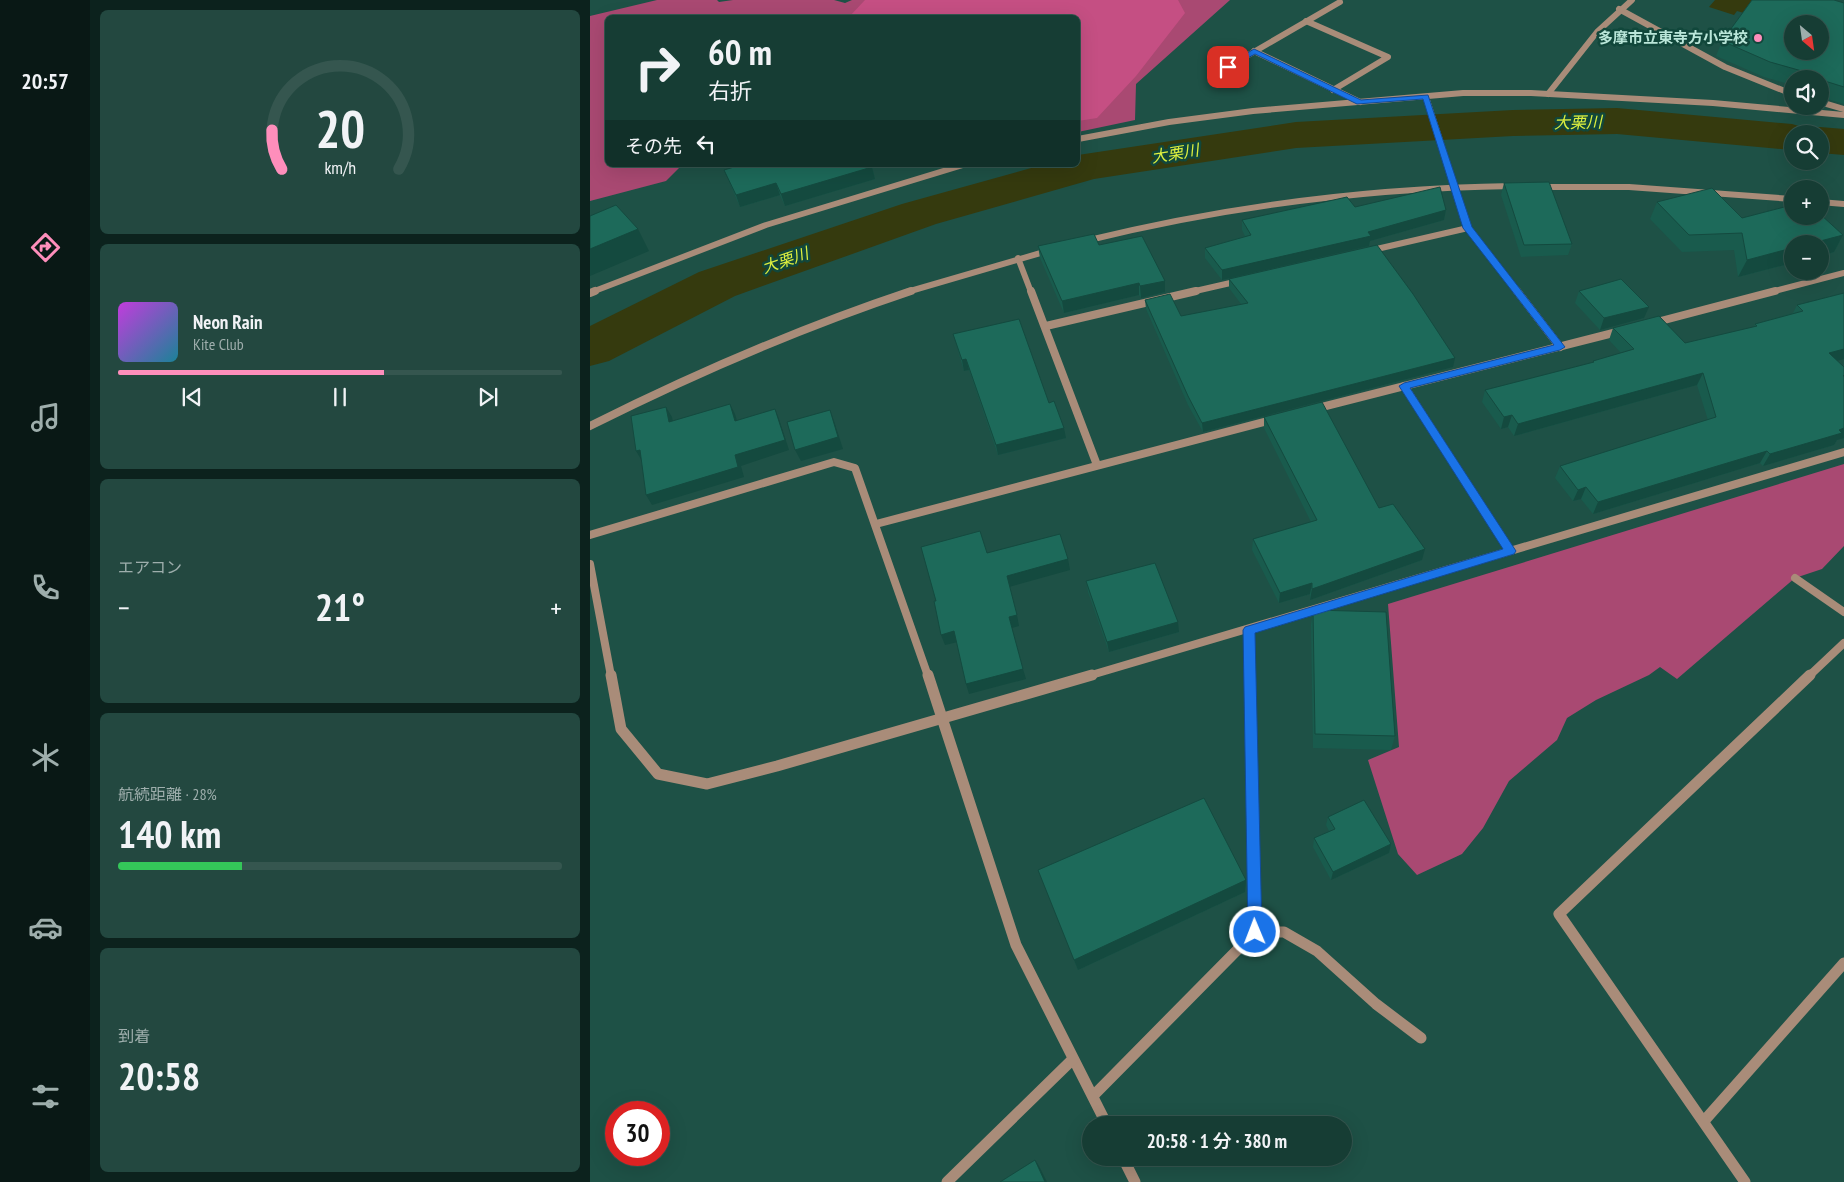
<!DOCTYPE html>
<html lang="ja">
<meta charset="utf-8">
<style>
:root{--surface:#163d34;--page:#234840;--text:#f1f3f6;--muted:#9eaeac;--line:#35564f;--accent:#fe8ebb}
body{margin:0;font-family:"PT Sans Narrow","Noto Sans JP",sans-serif;background:var(--page);color:var(--text);height:100vh;display:flex;flex-direction:column;font-size:19px;white-space:nowrap}
*{box-sizing:border-box;margin:0}
p{font-size:16px;color:var(--muted)}
.icon{flex:none;width:28px;height:28px;fill:none;stroke:currentColor;stroke-width:2;stroke-linecap:round;stroke-linejoin:round}
.map{position:relative;flex:1;overflow:hidden}
.sheet{display:flex;flex-direction:column;gap:10px;padding:10px;background:#0c221d;width:500px}
.sheet>*{flex:none}
.banner{position:absolute;left:15px;top:15px;width:475px;height:152px;border-radius:8px;box-shadow:0 5px 20px #0002,0 0 0 1px var(--line);background:#163d34;color:var(--text);overflow:hidden}
.needle{width:32px;rotate:151deg}
.controls{position:absolute;left:1194px;top:15px;display:grid;gap:10px}
.controls a{display:grid;place-items:center;width:45px;height:45px;border-radius:50%;background:var(--surface);box-shadow:0 5px 20px #0002,0 0 0 1px var(--line);font-size:25px}
.speed{position:absolute;left:15px;top:1101px;display:flex;gap:10px;font-size:25px;font-weight:700;text-align:center}
.speed>*{display:grid;place-content:center;width:65px;height:65px;border-radius:50%;background:var(--surface);box-shadow:0 5px 20px #0002,0 0 0 1px var(--line);line-height:1}
.speed .limit{border:8px solid #d22;background:#fff;color:#111}
.pin{position:absolute;display:grid;place-items:center;width:42px;height:42px;color:#fff;margin:-21px;border-radius:10px;box-shadow:0 2px 8px #0006}
.me{position:absolute;width:55px;margin:-28px;rotate:359deg;stroke-linejoin:round;filter:drop-shadow(0 0 4px #0008)}
.turn{display:flex;align-items:center;gap:18px;height:105px;padding:0 20px;font-size:22px}
.turn .icon{width:65px;height:65px;stroke-width:2.5}
.turn b{display:block;font-size:35px;line-height:42px}
.then{display:flex;align-items:center;height:48px;padding:0 20px;background:#0003;gap:10px;font-size:19px}
.big{font-size:38px;font-weight:600;line-height:1.1}
.sheet .widget{flex:1;display:flex;flex-direction:column;justify-content:center;gap:8px;min-width:0;padding:0 18px;border-radius:8px;background:var(--page)}
.sheet .dial{align-items:center;gap:0}
.dial svg{height:130px;overflow:visible;fill:none;stroke:var(--line);stroke-width:7;stroke-linecap:round;text-anchor:middle}
.dial text{fill:var(--text);stroke:none}
.song{display:flex;align-items:center;gap:15px}
.cover{width:60px;height:60px;border-radius:8px;background:linear-gradient(135deg,hsl(290 70% 55%),hsl(190 70% 35%))}
.played{height:5px;border-radius:2px;background:linear-gradient(90deg,var(--accent) 60%,var(--line) 60%)}
.keys{display:flex;justify-content:space-around;direction:ltr}
.heat{display:flex;justify-content:space-between;align-items:center;font-size:28px;direction:ltr}
.charge{height:8px;border-radius:4px;background:linear-gradient(90deg,#34c759 28%,var(--line) 0)}
.trip{position:absolute;left:492px;top:1116px;width:270px;height:50px;border-radius:25px;background:var(--surface);box-shadow:0 5px 20px #0002,0 0 0 1px var(--line);font-weight:600;line-height:50px;text-align:center}
main{display:flex;flex:1;min-height:0}
.tab-bar{display:flex;flex-direction:column;width:90px;justify-content:space-around;align-items:center;background:#091815;color:var(--muted)}
.tab-bar .icon{width:35px;height:35px}
.tab-bar .selected{color:var(--accent)}
.tab-bar b{font-size:22px;color:var(--text)}
.map>svg:first-child{display:block}
</style>
<main>
<nav class="tab-bar">
<b>20:57</b>
<svg class="icon selected" aria-label="directions" viewBox="0 0 24 24"><path d="M12 3l9 9-9 9-9-9zM9 14v-3h6M13 9l2 2-2 2"/></svg>
<svg class="icon" aria-label="music" viewBox="0 0 24 24"><path d="M9 18V5l10-2v13"/><circle cx="6" cy="18" r="3"/><circle cx="16" cy="16" r="3"/></svg>
<svg class="icon" aria-label="phone" viewBox="0 0 24 24"><path d="M5 4h4l2 5-3 2q2 4 5 5l2-3 5 2v4C11 20 4 13 5 4z"/></svg>
<svg class="icon" aria-label="climate" viewBox="0 0 24 24"><path d="M12 3v18M4 7l16 10M4 17L20 7"/></svg>
<svg class="icon" aria-label="car" viewBox="0 0 24 24"><path d="M5 17H2v-5l4-1 3-4h7l3 4 3 1v5h-3M9 17h6M6 11h13"/><circle cx="7" cy="17" r="2"/><circle cx="17" cy="17" r="2"/></svg>
<svg class="icon" aria-label="filters" viewBox="0 0 24 24"><path d="M4 7h16M4 17h16"/><circle cx="9" cy="7" r="2"/><circle cx="15" cy="17" r="2"/></svg>
</nav>
<section class="sheet">
<div class="widget dial"><svg viewBox="0 0 100 80">
<path d="M14 69A42 42 0 1 1 86 69"/>
<path d="M14 69A42 42 0 0 1 8 45" stroke="#fe8ebb"/>
<text x="50" y="56" font-size="32" font-weight="700">20</text>
<text x="50" y="72" font-size="11">km/h</text>
</svg></div>
<div class="widget">
<div class="song"><i class="cover"></i><div><b>Neon Rain</b><p>Kite Club</p></div></div>
<div class="played"></div>
<div class="keys"><svg class="icon" aria-label="previous" viewBox="0 0 24 24"><path d="M18 5L8 12l10 7zM5 5v14"/></svg><svg class="icon" aria-label="pause" viewBox="0 0 24 24"><path d="M8 5v14M16 5v14"/></svg><svg class="icon" aria-label="next" viewBox="0 0 24 24"><path d="M6 5l10 7-10 7zM19 5v14"/></svg></div>
</div>
<div class="widget"><p>エアコン</p>
<div class="heat"><a>−</a><b class="big">21°</b><a>+</a></div>
</div>
<div class="widget"><p>航続距離 · 28%</p><b class="big">140 km</b><div class="charge"></div></div>
<div class="widget"><p>到着</p><b class="big">20:58</b></div>
</section>
<div class="map">
<svg width="1254" height="1182" viewBox="0 0 1254 1182">
<rect width="100%" height="100%" fill="#1e5146"/>
<!-- green -->
<g fill="#a94972">
<path d="M67,0h60l2,2 14,-2h101l11,3 7,-3h378l-94,84 -1,36 -57,12v-114h-470v147h74l-16,16 -76,20v-185z"/>
<path d="M1254,464v82l-22,23 -27,9 -118,101 -17,-12 -11,8 -53,25 -29,18 -10,22 -48,41 -26,47 -21,26 -45,21 -19,-21 -30,-94 31,-13 -11,-143z"/>
</g>
<!-- forest -->
<path fill="#c54f83" d="M275,0h313l7,13 -49,63 -39,42 -19,3v-103l-229,-1z"/>
<!-- water -->
<path fill="#353a0e" d="M1125,0h36l51,15 -10,9v3l-55,-16 -3,4 -25,-8z"/>
<g fill="none" stroke-linecap="round" stroke-linejoin="round">
<!-- river -->
<path fill="#353a0e" fill-rule="evenodd" d="M1027,108l175,16 17,5 11,-2 24,2v26l-24,-2v-19h-28v16l-175,-16 -104,2 -217,12 -202,31 -158,45 -201,72 -126,65 -19,5v-40l109,-54 203,-68 140,-39h36v-10l218,-33 217,-12z"/>
<!-- minor-far2 -->
<g stroke="#a98c79" stroke-width="6">
<path d="M1029,9l106,58 67,27"/>
<path d="M716,21l82,36 -55,33"/>
<path d="M664,51l106,51"/>
<path d="M624,75l126,-73"/>
<path d="M958,94l49,-62 35,-32"/>
<path d="M836,97l42,131 50,64"/>
<path d="M1230,102l24,7"/>
<path d="M488,139l91,-17 84,-11 210,-18h68l182,10 131,12"/>
<path d="M949,187h90l163,12"/>
<path d="M1230,202l24,2"/>
<path d="M495,241c138,-34 286,-53 428,-55"/>
<path d="M778,251l100,-23"/>
<path d="M428,258l13,34"/>
<path d="M2,292l174,-67 197,-60"/>
<path d="M317,292l144,-42"/>
<path d="M601,292l48,-11"/>
<path d="M1181,292l73,-19"/>
</g>
<!-- minor-far1 -->
<g stroke="#a98c79" stroke-width="8">
<path d="M441,291l66,174"/>
<path d="M927,291l43,56"/>
<path d="M0,293l5,-2"/>
<path d="M1063,323l122,-32"/>
<path d="M456,326l150,-35"/>
<path d="M814,386l106,165"/>
<path d="M724,409l307,-78"/>
<path d="M0,426c104,-52 210,-98 321,-135"/>
<path d="M286,524l399,-105"/>
<path d="M0,535l244,-73 21,6 73,208"/>
<path d="M0,564l21,112"/>
<path d="M1205,578l49,34"/>
<path d="M659,630l1,46"/>
<path d="M498,676l756,-224"/>
<path d="M1219,676l35,-33"/>
</g>
<!-- minor -->
<g stroke="#a98c79" stroke-width="11">
<path d="M21,675l10,54 37,45 49,10 70,-18 315,-91"/>
<path d="M338,675l88,270 91,180"/>
<path d="M665,932h29l33,19 59,53 45,34"/>
<path d="M503,1096l162,-164 -5,-257"/>
<path d="M1114,1121l140,-158"/>
<path d="M533,1158l12,24"/>
<path d="M357,1182l126,-123"/>
<path d="M1155,1182l-186,-268 251,-239"/>
</g>
</g>
<!-- wall -->
<g fill="#195b4d">
<path d="M1254,3v101l-24,-7v-18h-28v6l-28,-8 -48,-21 6,-15z"/>
<path d="M282,167l3,12 -90,27 -5,-11 -40,12 -16,-37z"/>
<path d="M914,183l68,61 -4,11 -47,2 -20,-62z"/>
<path d="M1067,202l85,16 101,17 -9,17 -14,4v-12h-28v19l-54,14 -4,-27 -52,2 -32,-33z"/>
<path d="M765,207l91,3 -2,10 -74,21 -1,5 -147,34 -17,-22v-10l40,-12 -3,-6v-10z"/>
<path d="M509,245l66,36v11l-24,6 -2,-3 -75,18 -24,-55 -2,-12z"/>
<path d="M639,279l224,88 -250,65 -15,-27 -42,-96 -1,-9 36,16 60,-12 -12,-16z"/>
<path d="M989,291l65,27 -44,12 -25,-27z"/>
<path d="M1254,293l-7,68v79l-3,5 -71,21 -3,-3 -167,51 -12,-15 -8,2 -18,-23 5,-12 148,-46 -11,-35 -183,51 -6,-9 -7,2 -19,-27 3,-12 107,-27 1,-2 28,-8 -12,-13 4,-12 72,15 69,-16 1,-3 38,-11 4,-8z"/>
<path d="M363,334l96,69 17,35 -68,17 -29,-85 -5,1z"/>
<path d="M674,417l115,91 43,52 -112,40v-6l-31,9 -27,-53 1,-11 58,-17 -47,-94z"/>
<path d="M496,581l93,51 -70,20 -21,-60z"/>
<path d="M723,610l82,126 -4,14 -78,-2 -2,-123z"/>
<path d="M738,817l63,27 -2,9 -58,27 -18,-33 1,-9 15,-7 -3,-6z"/>
<path d="M448,870l207,22 -167,78z"/>
</g>
<!-- shaded-wall -->
<g fill="#144a3f">
<path d="M282,167l3,12 -90,27 -4,-12z"/>
<path d="M186,183l4,12 -40,12 -4,-12z"/>
<path d="M856,210l-2,10 -74,21 -1,5 -147,34v-10z"/>
<path d="M48,229l11,22 -59,25v-27z"/>
<path d="M1253,235l-9,17 -14,4v-12h-11z"/>
<path d="M1202,248v15l-54,14 9,-17z"/>
<path d="M575,281v11l-24,6 -1,-12z"/>
<path d="M549,283v12l-75,18 -2,-12z"/>
<path d="M1059,307l-5,11 -44,12 4,-12z"/>
<path d="M1254,349v10l-22,6 7,-12z"/>
<path d="M865,358l-2,9 -250,65 -1,-9z"/>
<path d="M376,359l3,11 -5,1 -2,-11z"/>
<path d="M1113,373l-6,12 -183,51 4,-12z"/>
<path d="M140,404l5,10 5,17 -5,-10z"/>
<path d="M76,407l6,10 3,15 -6,-10z"/>
<path d="M185,409l4,10 10,31 -48,16 3,11 -92,28 -6,-10 89,-40z"/>
<path d="M240,410l4,11 9,28 -42,12 -6,-11z"/>
<path d="M922,415l-4,12 -7,2 3,-12z"/>
<path d="M474,428l2,10 -68,17 -2,-10z"/>
<path d="M1254,428v10l-7,2 -3,5 -71,21 7,-12z"/>
<path d="M50,450l2,11 -6,-10z"/>
<path d="M1177,451l-7,12 -167,51 5,-12z"/>
<path d="M996,487l-5,12 -8,2 5,-11z"/>
<path d="M835,549l-3,11 -112,40 2,-11z"/>
<path d="M478,559l2,11 -61,17 -2,-11z"/>
<path d="M722,583l-2,11 -31,9 1,-10z"/>
<path d="M427,615l2,11 -7,2 -3,-11z"/>
<path d="M588,622l1,10 -70,20 -2,-10z"/>
<path d="M364,631l4,11 -13,3 -4,-10z"/>
<path d="M433,669l3,10 -57,15 -3,-10z"/>
<path d="M801,844l-2,9 -58,27 2,-8z"/>
<path d="M656,880l-1,12 -167,78 -4,-10z"/>
<path d="M445,1160l4,6 8,16h-2z"/>
</g>
<!-- building -->
<g fill="#1d6a5a" stroke="#144a3f" fill-rule="evenodd">
<path d="M1162,0h82l10,3v84l-16,-5 -8,-1v-2h-6l2,-4 -46,-13 -48,-21zM1202,24h28v27h-28z"/>
<path d="M151,165h129l2,2 -91,27 -5,-11 -40,12 -12,-25z"/>
<path d="M959,182l23,62 -48,1 -20,-62z"/>
<path d="M850,187l6,23 -78,22 3,4 -149,34 -17,-22 46,-13 -9,-15 105,-23 8,10z"/>
<path d="M1122,188l30,30 50,-13v11h28v-2l23,21 -34,9h-17v4l-45,12 -5,-27 -53,2 -32,-33z"/>
<path d="M26,205l22,24 -48,20v-33z"/>
<path d="M504,234l5,11 43,-9 23,45 -25,5 -1,-3 -77,18 -24,-55z"/>
<path d="M787,245l36,49 42,64 -253,65 -14,-27 -43,-96 25,-6 11,22 67,-13 -19,-24z"/>
<path d="M1031,279l28,28 -45,11 -25,-27z"/>
<path d="M1254,293v56l-15,4 15,14v8l-1,1h1v52l-5,2 3,3 -72,21 -3,-3 -169,51 -12,-15 -8,3 -18,-24 156,-49 -13,-44 -185,51 -6,-9 -8,2 -19,-27 109,-28 -1,-1 41,-12 -21,-21 46,-12 26,27 72,-17 -2,-2 48,-13 -6,-6z"/>
<path d="M429,319l30,84 5,-2 10,27 -68,17 -30,-86 -4,1 -9,-26z"/>
<path d="M732,402l57,106 14,-4 32,45 -113,40v-6l-32,10 -27,-54 64,-19 -53,-103z"/>
<path d="M140,404l5,17 40,-12 10,31 -50,15 3,12 -92,28 -6,-45 -4,1 -5,-35 35,-9 3,15z"/>
<path d="M240,410l8,27 -43,13 -8,-28z"/>
<path d="M390,531l7,22 73,-19 8,25 -61,17 10,39 -8,2 14,52 -57,15 -12,-53 -13,4 -7,-34h2l-15,-54z"/>
<path d="M565,563l23,59 -71,20 -21,-61z"/>
<path d="M723,610l73,2 9,124 -80,-2z"/>
<path d="M614,798l42,82 -172,80 -36,-90z"/>
<path d="M774,800l27,44 -58,28 -19,-34 21,-9 -7,-12z"/>
<path d="M445,1160l10,22h-45z"/>
</g>
<!-- route -->
<path fill="#1a73e8" stroke="#114b97" d="M664,49l107,51 67,-5 44,132 93,120 -5,3 -150,38 104,160 2,3 -2,3 -259,79 7,299 -2,5 -5,2 -5,-2 -2,-5 -5,-302 2,-3 258,-78 -104,-163 5,-3 150,-38 -91,-117 -40,-129 -66,5 -102,-50 -25,14 -6,-1z"/>
<!-- markers -->
<circle fill="#fe8ebb" stroke="#11473b" stroke-width="2" cx="1168" cy="38" r="5"/>
<g text-anchor="middle" stroke-width="5" stroke-linejoin="round" paint-order="stroke">
<!-- far-poi labels -->
<g font-size="15" font-weight="bold" fill="#bae6d9" stroke="#11473b" text-anchor="end">
<text x="1158" y="43">多摩市立東寺方小学校</text>
</g>
<!-- far-water labels -->
<g font-size="16" font-style="italic" fill="#def03f" stroke="#11473b">
<text transform="translate(988 122) rotate(-1)" y="6">大栗川</text>
<text transform="translate(585 153) rotate(-9)" y="6">大栗川</text>
<text transform="translate(195 260) rotate(-19)" y="6">大栗川</text>
</g>
</g>
</svg>
<div class="controls">
<a><svg class="needle" viewBox="-14 -14 28 28"><path d="M0-13l5 13h-10z" fill="#e53935"/><path d="M0 13l5-13h-10z" fill="#9eaeac"/></svg></a>
<a><svg class="icon" aria-label="sound" viewBox="0 0 24 24"><path d="M4 9h4l5-4v14l-5-4H4zM17 9q2 3 0 6"/></svg></a>
<a><svg class="icon" aria-label="search" viewBox="0 0 24 24"><circle cx="10" cy="10" r="6"/><path d="M15 15l6 6"/></svg></a>
<a>+</a>
<a>−</a>
</div>
<div class="speed"><div class="limit">30</div></div>
<div class="pin" style="left:638px;top:67px;background:#d93025"><svg class="icon" aria-label="arrive" viewBox="0 0 24 24"><path d="M6 21V4h12l-3 4 3 4H6"/></svg></div>
<svg class="me" style="left:665px;top:932px" viewBox="-20 -20 40 40"><circle r="17" fill="#1a73e8" stroke="#fff" stroke-width="3"/><path d="M0-11L8 9 0 5-8 9z" fill="#fff"/></svg>
<div class="trip">20:58 · 1 分 · 380 m</div>
<div class="banner">
<div class="turn"><svg class="icon" aria-label="right" viewBox="0 0 24 24"><path d="M7 20v-9h11M14 6l5 5-5 5"/></svg><div><b>60 m</b>右折</div></div>
<div class="then">その先<svg class="icon" aria-label="left" viewBox="0 0 24 24"><path d="M17 20v-9H6M10 6l-5 5 5 5"/></svg></div>
</div>
</div>
</main>
